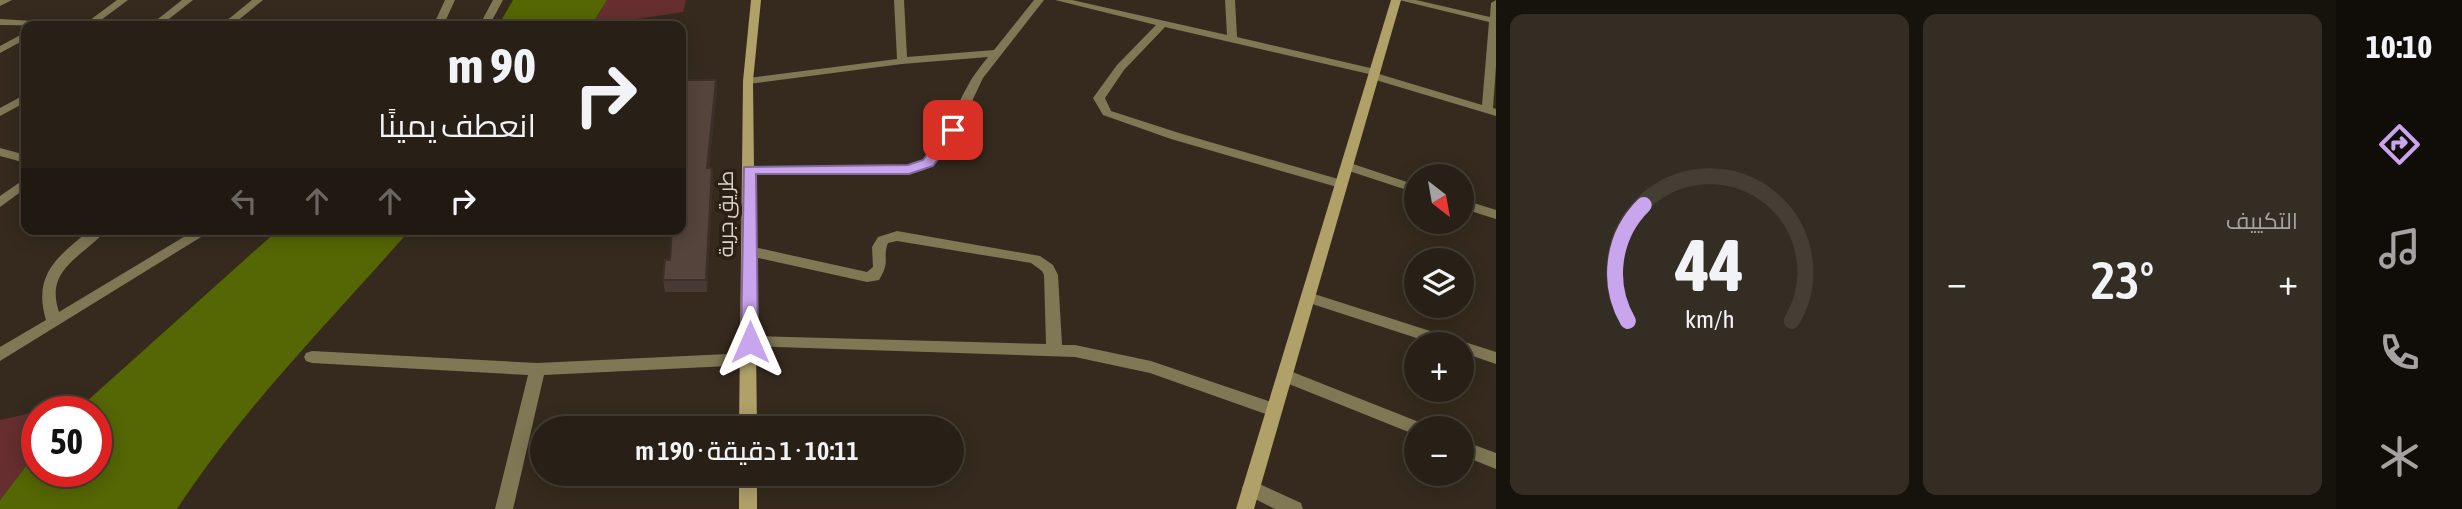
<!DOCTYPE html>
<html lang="ar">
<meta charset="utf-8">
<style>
:root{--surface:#282016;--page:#342d23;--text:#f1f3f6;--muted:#a5a3a1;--line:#443e35;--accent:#c9a5ee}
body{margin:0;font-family:"Asap Condensed",Cairo,sans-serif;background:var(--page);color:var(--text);direction:rtl;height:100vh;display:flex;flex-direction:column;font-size:26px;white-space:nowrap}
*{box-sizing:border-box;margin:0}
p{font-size:23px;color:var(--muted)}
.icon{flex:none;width:38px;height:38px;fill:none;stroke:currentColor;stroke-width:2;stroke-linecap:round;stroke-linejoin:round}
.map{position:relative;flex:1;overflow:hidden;direction:ltr}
.side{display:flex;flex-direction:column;gap:14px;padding:14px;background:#16120c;width:840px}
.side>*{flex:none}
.banner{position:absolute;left:21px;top:21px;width:665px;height:214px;border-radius:14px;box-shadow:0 4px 18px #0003,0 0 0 2px var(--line);direction:rtl;background:#282016;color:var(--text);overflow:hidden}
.needle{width:46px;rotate:149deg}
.controls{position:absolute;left:1404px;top:164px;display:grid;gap:14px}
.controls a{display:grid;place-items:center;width:70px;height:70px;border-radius:50%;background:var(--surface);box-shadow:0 4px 18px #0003,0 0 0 2px var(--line);font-size:35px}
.speed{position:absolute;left:21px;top:396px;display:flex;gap:14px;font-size:35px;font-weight:700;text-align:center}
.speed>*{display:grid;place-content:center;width:91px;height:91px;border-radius:50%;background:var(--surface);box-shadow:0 4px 18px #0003,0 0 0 2px var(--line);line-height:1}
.speed .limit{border:10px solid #d22;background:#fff;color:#111}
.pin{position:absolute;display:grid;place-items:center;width:60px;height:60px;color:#fff;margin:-30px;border-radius:14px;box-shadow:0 4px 10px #0006}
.me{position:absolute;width:77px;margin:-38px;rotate:0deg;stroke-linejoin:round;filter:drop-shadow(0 0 5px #0008)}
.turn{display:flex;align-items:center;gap:24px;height:147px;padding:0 35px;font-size:32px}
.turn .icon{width:91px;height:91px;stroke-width:2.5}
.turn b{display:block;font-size:49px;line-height:60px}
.lanes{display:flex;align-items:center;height:66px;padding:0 35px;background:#0003;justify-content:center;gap:35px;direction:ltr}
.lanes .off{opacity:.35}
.big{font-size:52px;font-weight:600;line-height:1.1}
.side .widget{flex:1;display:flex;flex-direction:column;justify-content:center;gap:10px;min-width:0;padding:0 24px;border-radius:14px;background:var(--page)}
.side .dial{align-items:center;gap:0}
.dial svg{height:182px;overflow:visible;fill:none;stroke:var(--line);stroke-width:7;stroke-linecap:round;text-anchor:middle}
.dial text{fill:var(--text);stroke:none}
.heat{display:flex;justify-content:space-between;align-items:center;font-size:38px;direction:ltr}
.side .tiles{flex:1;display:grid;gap:14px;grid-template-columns:repeat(2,1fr)}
.trip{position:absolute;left:530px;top:416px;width:434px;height:70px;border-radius:35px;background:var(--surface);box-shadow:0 4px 18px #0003,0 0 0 2px var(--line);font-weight:600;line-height:70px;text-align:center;direction:rtl}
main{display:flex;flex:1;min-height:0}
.tab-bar{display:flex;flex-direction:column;width:126px;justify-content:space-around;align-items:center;background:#100d09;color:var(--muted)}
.tab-bar .icon{width:49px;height:49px}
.tab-bar .active{color:var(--accent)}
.tab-bar b{font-size:32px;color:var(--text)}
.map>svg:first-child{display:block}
</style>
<main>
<nav class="tab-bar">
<b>10:10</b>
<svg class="icon active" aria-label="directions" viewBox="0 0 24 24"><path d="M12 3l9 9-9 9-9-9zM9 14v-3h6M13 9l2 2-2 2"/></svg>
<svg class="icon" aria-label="music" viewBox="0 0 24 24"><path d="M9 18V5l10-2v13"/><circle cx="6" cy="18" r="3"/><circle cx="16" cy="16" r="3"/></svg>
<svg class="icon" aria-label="phone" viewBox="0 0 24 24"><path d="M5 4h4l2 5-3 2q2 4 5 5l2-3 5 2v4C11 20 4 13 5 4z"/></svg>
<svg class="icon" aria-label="climate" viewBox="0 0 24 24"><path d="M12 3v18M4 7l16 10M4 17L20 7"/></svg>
</nav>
<section class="side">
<div class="tiles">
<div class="widget"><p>التكييف</p>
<div class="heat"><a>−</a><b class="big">23°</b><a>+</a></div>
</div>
<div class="widget dial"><svg viewBox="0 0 100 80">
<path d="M14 69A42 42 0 1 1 86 69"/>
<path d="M14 69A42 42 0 0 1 21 18" stroke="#c9a5ee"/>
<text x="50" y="56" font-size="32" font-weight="700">44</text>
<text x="50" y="72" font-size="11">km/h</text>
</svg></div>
</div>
</section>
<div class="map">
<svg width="1496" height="509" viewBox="0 0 1496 509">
<rect width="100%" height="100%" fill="#352a1d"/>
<!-- green -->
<g fill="#662e2f">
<path d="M607,0h79l-3,12 -92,14z"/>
<path d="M35,412l2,40 -37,48v-80z"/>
</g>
<!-- water -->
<g fill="#556604">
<path d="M513,0h94l-16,26h-93z"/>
<path d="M279,229h132c-81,92 -167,178 -234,280h-177v-9l37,-48v19h59v-60h-20z"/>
</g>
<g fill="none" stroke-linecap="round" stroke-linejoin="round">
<!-- street -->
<g fill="#807755" fill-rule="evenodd">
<path d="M0,0h12l-12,6z"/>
<path d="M117,0h11l-35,26h-11z"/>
<path d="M182,0h11l-33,26h-11z"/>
<path d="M252,0h11l-32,26h-11z"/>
<path d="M445,0h10l-12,26h-10z"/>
<path d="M493,0h10l-14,26h-10z"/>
<path d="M894,0h10l3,57 87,-7 40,-50h10l-61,78 -26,55 -15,23 -18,14 -37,5 -142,-2 -2,-3 6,-4h160c34,-7 42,-51 57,-77 6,-12 14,-22 22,-32l-86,7 -154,20 -5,-3 5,-3 149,-19z"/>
<path d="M1055,0h17l155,35 -2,-35h10l2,37 142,33v4l103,31 7,-83 -90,-22h17l74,17 1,-14 5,-3v66l-3,42 3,1v7l-127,-38v-4l-204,-47 -41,43 -19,28 6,13 68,22 166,48 2,3 -2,3h-8l-166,-48 -68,-24 -10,-17 24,-33 39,-40z"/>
<path d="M0,19l66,4 5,3 -71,-1z"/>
<path d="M26,32v7l-26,14v-7z"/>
<path d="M26,94v8l-26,14v-8z"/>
<path d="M0,148l26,7v8l-26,-7z"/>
<path d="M1347,162l69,23v8l-73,-24 -2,-3 2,-3z"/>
<path d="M26,178v10l-26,19v-11z"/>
<path d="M1461,199l35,11v9l-35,-11z"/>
<path d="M91,229h16c-23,28 -63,39 -48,83l138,-83h17l-214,132v-14l46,-27c-14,-47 13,-64 45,-91z"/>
<path d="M897,231l143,25 13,9 5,10 4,70h13l76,16 129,44 2,5 -2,5 -6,2 -124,-44 -75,-16 -331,-11 -2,-4 2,-4 6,-2 296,8 -2,-69 -2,-4 -11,-8 -134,-22 -9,2c-6,15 3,18 -9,37l-12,2 -118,-26 -7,-5 7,-5 118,26 6,-5 -1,-20 6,-10z"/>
<path d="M1308,292l188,60v12l-35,-12v-7h-23l-135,-44 -2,-4 2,-4z"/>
<path d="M312,351l225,12 212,-10 6,2 2,4 -2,4 -6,2 -205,10 -31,134h-18l33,-134 -216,-12 -6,-2 -2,-4 2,-4z"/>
<path d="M1285,369l139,55 2,5h-10v6l-137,-55 -2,-5 2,-5z"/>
<path d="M1461,440l35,13v16l-35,-14z"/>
<path d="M1251,480l50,23 2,6h-28l-30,-15 -3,-6 3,-6z"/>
</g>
<!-- secondary -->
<g fill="#b0a169" fill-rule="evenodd">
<path d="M751,0h10l-8,81 4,348h-18l4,-348z"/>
<path d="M1391,0h10l-147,509h-18z"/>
<rect x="739" y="474" width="18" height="35"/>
</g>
</g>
<!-- wall -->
<path fill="#493a34" d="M716,80l1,11 -8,77h3l1,11 -6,113h-42l-2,-12 7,-20z"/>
<!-- shaded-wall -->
<g fill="#3c302a">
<path d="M716,80l1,11 -9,88 -1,-11z"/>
<path d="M712,168l1,11 -6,113 -1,-12z"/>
</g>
<!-- building -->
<path fill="#55443c" stroke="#3c302a" stroke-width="2" d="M687,80h29l-9,88h5l-6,112h-43l2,-20h5l2,-31h9v-103z"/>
<!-- route -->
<path fill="#c9a5ee" stroke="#836b9b" stroke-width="2" d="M948,128l11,2 -26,36 -24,8h-153l2,168 -8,7 -7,-2 -2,-5 3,-175 164,-2 15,-5z"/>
<g text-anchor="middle" stroke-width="7" stroke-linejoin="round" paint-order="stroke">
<!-- street labels -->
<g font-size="21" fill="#d9d2ca" stroke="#2b2013">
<text transform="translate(726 214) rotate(-90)" y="7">طريق جربة</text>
</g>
</g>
</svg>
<div class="controls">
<a><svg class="needle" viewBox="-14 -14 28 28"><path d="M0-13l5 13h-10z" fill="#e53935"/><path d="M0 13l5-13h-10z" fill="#a5a3a1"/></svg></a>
<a><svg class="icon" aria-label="layers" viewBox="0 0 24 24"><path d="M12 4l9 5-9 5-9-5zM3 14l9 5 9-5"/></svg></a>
<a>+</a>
<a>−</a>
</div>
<div class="speed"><div class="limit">50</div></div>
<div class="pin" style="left:953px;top:130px;background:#d93025"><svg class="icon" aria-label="arrive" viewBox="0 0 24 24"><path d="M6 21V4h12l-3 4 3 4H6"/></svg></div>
<svg class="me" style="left:750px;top:342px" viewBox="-20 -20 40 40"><path d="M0-17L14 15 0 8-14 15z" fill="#c9a5ee" stroke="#fff" stroke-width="4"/></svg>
<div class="trip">10:11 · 1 دقيقة · 190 m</div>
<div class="banner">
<div class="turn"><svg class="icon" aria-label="right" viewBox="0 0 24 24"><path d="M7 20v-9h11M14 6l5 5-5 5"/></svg><div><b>90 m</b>انعطف يمينًا</div></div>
<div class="lanes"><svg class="icon off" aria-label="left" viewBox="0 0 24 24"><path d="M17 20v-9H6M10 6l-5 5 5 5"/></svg><svg class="icon off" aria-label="ahead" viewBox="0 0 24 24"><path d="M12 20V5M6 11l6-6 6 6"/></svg><svg class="icon off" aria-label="ahead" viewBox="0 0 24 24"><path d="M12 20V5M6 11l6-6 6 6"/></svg><svg class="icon" aria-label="right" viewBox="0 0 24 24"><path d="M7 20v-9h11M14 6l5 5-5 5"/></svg></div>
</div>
</div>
</main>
